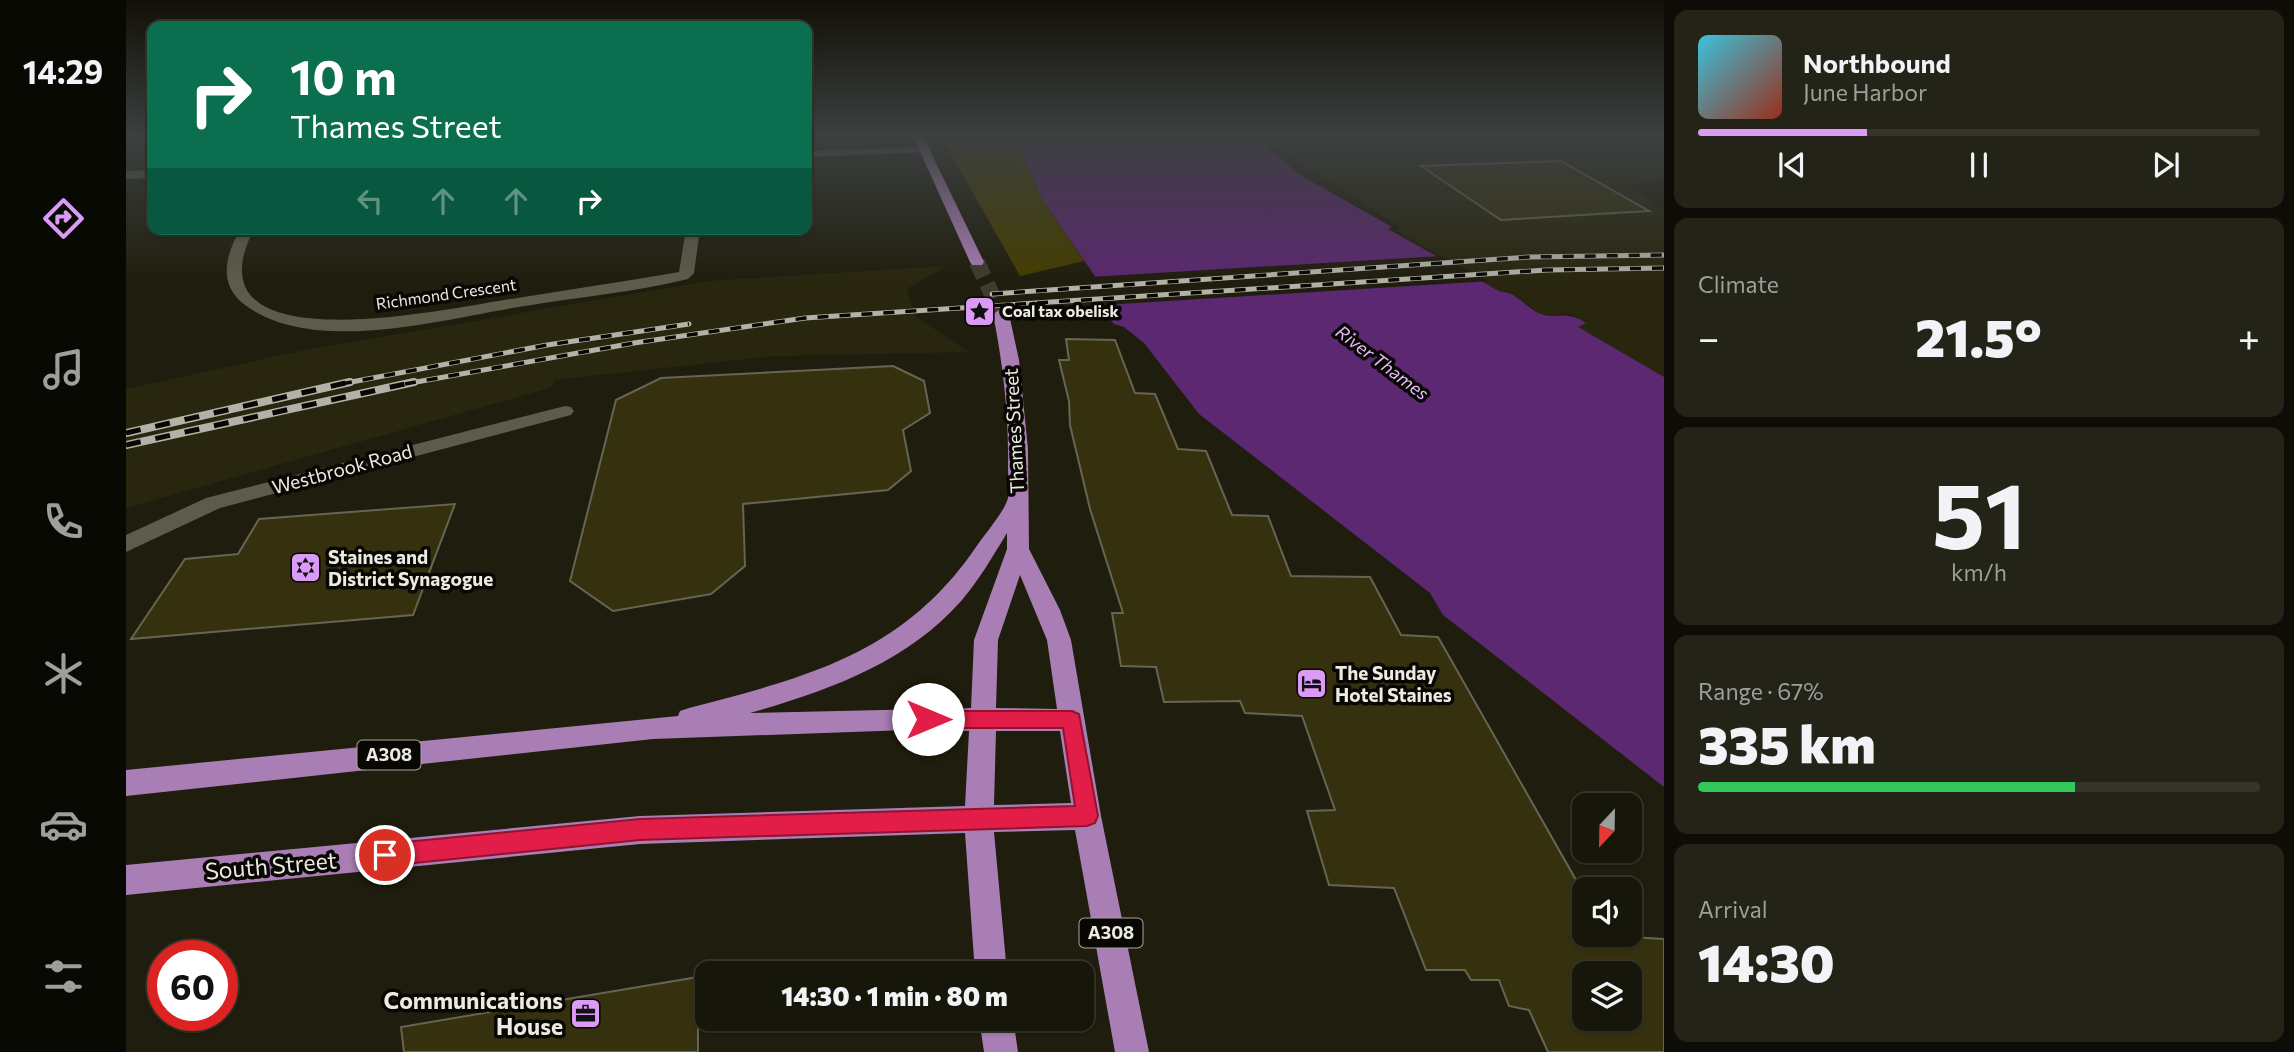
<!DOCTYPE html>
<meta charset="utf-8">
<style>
:root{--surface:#17160a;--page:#242318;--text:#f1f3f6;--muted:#9e9f9c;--line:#36352b;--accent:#da9af6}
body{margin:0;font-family:Commissioner,sans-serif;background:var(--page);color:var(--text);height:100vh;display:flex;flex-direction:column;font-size:26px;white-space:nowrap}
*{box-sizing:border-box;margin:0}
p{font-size:23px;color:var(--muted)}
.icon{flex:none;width:38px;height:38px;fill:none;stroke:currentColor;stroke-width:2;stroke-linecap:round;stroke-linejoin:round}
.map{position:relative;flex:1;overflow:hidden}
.sheet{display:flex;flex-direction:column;gap:10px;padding:10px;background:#0d0c06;width:630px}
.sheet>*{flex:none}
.guide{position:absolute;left:21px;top:21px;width:665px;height:214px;border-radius:14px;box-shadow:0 2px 5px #0004,0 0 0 2px var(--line);background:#0b6e4f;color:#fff;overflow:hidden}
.needle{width:46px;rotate:202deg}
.tools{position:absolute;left:1446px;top:793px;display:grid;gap:14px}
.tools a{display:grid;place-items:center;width:70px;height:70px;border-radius:14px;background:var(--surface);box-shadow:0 2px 5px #0004,0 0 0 2px var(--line);font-size:35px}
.speed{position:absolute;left:21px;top:940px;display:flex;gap:14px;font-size:35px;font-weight:700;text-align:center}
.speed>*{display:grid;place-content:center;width:91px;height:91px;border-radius:50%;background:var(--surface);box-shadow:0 2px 5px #0004,0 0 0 2px var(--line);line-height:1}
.speed .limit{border:10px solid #d22;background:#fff;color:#111}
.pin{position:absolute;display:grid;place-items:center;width:60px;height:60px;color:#fff;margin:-30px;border:4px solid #fff;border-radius:50%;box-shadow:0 2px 7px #0007}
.me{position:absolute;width:77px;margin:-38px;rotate:90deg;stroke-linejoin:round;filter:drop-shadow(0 0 5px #0008)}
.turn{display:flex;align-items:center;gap:24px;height:147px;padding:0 28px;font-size:32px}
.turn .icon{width:91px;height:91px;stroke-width:2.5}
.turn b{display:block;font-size:49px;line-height:60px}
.lanes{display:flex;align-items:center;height:66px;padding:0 28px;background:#0003;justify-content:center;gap:35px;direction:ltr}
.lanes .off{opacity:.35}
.big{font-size:52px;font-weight:800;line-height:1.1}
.sheet .card{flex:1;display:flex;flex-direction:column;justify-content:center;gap:10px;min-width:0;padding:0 24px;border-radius:14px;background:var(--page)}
.sheet .dial{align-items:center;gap:0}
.dial b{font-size:91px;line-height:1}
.song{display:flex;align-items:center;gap:21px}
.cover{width:84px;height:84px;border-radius:10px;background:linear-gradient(135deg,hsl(190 70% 55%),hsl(10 70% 35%))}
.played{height:7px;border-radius:4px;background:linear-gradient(90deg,var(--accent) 30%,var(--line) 30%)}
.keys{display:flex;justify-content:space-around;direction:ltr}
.heat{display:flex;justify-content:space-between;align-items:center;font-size:38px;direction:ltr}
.charge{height:10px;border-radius:5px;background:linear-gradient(90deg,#34c759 67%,var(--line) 0)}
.trip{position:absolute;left:569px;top:961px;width:399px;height:70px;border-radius:14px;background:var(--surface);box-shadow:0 2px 5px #0004,0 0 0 2px var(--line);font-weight:800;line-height:70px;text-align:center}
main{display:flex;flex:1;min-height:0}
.menu{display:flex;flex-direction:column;width:126px;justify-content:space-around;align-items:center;background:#090904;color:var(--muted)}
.menu .icon{width:49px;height:49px}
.menu .selected{color:var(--accent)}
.menu b{font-size:32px;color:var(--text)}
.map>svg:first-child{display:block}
</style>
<main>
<nav class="menu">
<b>14:29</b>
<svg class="icon selected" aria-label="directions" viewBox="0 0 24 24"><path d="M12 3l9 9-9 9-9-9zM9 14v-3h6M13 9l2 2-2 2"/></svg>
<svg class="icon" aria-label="music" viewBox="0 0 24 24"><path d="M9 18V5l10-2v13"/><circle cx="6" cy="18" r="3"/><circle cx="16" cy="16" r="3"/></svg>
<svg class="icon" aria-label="phone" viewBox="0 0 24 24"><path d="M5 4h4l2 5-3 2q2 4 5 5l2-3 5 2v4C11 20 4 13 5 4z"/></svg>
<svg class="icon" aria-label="climate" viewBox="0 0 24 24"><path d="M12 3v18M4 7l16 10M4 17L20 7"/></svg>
<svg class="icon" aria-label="car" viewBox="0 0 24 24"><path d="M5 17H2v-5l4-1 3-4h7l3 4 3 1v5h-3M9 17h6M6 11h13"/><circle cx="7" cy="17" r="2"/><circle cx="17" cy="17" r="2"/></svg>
<svg class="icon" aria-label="filters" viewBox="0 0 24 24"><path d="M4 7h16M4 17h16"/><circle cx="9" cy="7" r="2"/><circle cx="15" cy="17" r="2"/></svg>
</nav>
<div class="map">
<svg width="1538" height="1052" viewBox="0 0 1538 1052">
<rect width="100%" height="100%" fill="#1f1d0d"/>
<!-- built -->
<g fill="#29260f">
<path d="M1133,136h348l57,26v17l-36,6 36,25v167l-87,-50 1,-9 -8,-4 -28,1 -33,-24 -8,1 -106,-62 6,-2z"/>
<path d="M821,266l-40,23 8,27 54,36 -196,4 -219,24 -1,7 -427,121v-119l179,-39 403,-69z"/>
</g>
<!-- green -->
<path fill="#443d00" d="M815,136h75l26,63 42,62 -64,15z"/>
<!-- water -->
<path fill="#5c2871" d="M890,136h239l45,39 92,52 -4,2 113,63c17,-1 26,19 43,23 18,3 23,-4 42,8l-8,4 86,50v410l-221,-172 -13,-22 -231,-179 -55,-71 -20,-16 -10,-3 -13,-14 13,-6 -72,-105z"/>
<!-- pier -->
<path fill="#1f1d0d" d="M1315,256l49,25 -386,24 5,-2 -19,-26z"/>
<!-- building -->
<g fill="#35310f" stroke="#666452" stroke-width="2" fill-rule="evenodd">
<path d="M1435,161l88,50 -148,9 -80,-54z"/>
<path d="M940,339l49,1 20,53 20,1 23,55 28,2 26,64 36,1 23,60 79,1 31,58 37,2 146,257v40l80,5v113h-116l-19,-42 -20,-4 -10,-26h-28l-6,-10h-39l-32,-82 -65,-3 -22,-74 28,-1 -33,-94 -57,-3 -5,-12 -76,1 -8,-35 -35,-1 -9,-53h11l-33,-104 -20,-84 -1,-24 -10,-41h10zM1458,973h45v45h-45z"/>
<path d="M767,366l31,15 6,32 -27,17 8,41 -23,19 -145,14 2,62 -34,28 -98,17 -43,-30 46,-181 45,-22z"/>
<path d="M329,504l-42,111 -282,24 54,-80 53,-5 21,-35z"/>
<path d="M572,977v75h-294l-3,-25z"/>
</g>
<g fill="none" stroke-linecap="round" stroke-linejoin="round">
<!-- major-tunnel -->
<path stroke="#3e3c2d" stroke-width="16" stroke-dasharray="16 8" stroke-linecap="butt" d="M851,262l24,52"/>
<!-- minor -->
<g fill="#5d5b49" fill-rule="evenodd">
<path d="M800,147l6,3 -2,2 -123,5v-6z"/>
<path d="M26,170v8l-26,1v-8z"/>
<path d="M114,229h14c-71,138 191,80 250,71 58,-9 116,-18 175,-28l7,-43h14l-6,44 -6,6c-53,13 -109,18 -163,27 -79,12 -210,51 -280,-1 -28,-21 -19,-50 -5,-76z"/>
<path d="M439,406l6,1 3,4 -3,4 -351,93 -94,44v-17l80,-37z"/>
</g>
<!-- major -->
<g fill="#a97eb4" fill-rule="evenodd">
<path d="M787,136h10l61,126 -2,3h-10l-2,-3z"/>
<path d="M875,309l8,5 10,46 9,89 1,100 31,61 11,30 30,176 48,236h-34l-40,-222 -81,2 13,141h-32l-10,-140 -325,11 -514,51v-30l514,-49 325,-10 4,-75 -62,-1 -254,9 -527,57v-26l552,-54 2,-5 9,-3c118,-31 214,-54 287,-161 8,-12 29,-36 32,-49 2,-9 0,-22 0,-31 1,-52 -5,-103 -15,-153zM881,533v16l-33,91 -3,68 -221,5c77,-22 157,-50 212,-113 17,-20 31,-44 45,-67zM894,575l27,65 10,69 -61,-1 2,-68zM870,731h64l11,72 -77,2z"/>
<path d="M853,1018h34l5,34h-34z"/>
</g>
<defs>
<g id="rail-far1">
<path d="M866,294l537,-37 135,-2"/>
<path d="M215,384l206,-39 142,-21"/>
<path d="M279,384l229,-41 171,-25 742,-48 117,-2"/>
</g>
<g id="rail">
<path d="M0,433l224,-51"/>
<path d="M0,445l288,-63"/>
</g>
</defs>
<!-- rail-far1 casing -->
<use href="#rail-far1" stroke="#b4b2a7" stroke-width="5"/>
<!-- rail casing -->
<use href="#rail" stroke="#b4b2a7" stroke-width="8"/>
<!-- rail-far1 -->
<use href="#rail-far1" stroke="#080703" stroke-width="3.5" stroke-dasharray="11" stroke-linecap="butt"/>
<!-- rail -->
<use href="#rail" stroke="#080703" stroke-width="5" stroke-dasharray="15" stroke-linecap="butt"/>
</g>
<!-- sky -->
<linearGradient id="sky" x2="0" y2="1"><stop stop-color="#111007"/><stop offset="0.48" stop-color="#3c4040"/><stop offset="1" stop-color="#3c4040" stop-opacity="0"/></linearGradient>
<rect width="1538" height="283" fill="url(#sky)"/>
<!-- route -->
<path fill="#e11d48" stroke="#92132f" stroke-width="2" d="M802,711h144l7,3 19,102 -3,7 -8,3 -447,14 -255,26 -8,-4 -3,-7 3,-8 8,-3 255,-25 435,-13 -12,-78h-135l-7,-3 -3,-6 3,-6z"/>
<!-- icons -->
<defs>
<symbol id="sight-square" viewBox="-11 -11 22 22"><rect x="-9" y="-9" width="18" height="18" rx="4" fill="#da9af6" stroke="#080703"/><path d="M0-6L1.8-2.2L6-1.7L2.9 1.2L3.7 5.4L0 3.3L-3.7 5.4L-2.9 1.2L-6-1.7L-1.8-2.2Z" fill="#111"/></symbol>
<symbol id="synagogue-square" viewBox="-11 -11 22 22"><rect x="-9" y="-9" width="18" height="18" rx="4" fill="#da9af6" stroke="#080703"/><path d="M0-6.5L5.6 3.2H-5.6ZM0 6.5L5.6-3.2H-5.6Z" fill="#111"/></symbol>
<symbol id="hotel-square" viewBox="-11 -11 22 22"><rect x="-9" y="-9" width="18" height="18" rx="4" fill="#da9af6" stroke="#080703"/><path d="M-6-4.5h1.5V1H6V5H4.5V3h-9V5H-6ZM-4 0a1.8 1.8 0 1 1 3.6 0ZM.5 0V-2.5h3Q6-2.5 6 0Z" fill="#111"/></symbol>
<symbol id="office-square" viewBox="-11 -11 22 22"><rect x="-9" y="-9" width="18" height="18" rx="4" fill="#da9af6" stroke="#080703"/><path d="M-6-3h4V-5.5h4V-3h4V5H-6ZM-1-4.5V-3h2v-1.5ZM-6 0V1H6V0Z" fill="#111"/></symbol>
</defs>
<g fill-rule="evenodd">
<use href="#sight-square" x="836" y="294" width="35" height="35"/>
<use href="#synagogue-square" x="162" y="550" width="35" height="35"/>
<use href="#hotel-square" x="1168" y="666" width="35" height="35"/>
<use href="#office-square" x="442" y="996" width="35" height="35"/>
</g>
<g text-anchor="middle" stroke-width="7" stroke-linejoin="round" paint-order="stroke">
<!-- far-street labels -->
<g font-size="16" fill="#ecebe1" stroke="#080703">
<text transform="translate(320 294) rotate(-8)" y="6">Richmond Crescent</text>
</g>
<!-- far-poi labels -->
<g font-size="16" font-weight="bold" fill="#ecebe1" stroke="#080703" text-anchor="start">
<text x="876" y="317">Coal tax obelisk</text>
</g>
<!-- far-water labels -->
<g font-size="18" font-style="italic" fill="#e6bbf9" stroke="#080703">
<text transform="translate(1256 363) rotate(37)" y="6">River Thames</text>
</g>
<!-- shield labels -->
<g fill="#080703" stroke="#a8a79e" stroke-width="2">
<rect x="231.5" y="740.5" width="63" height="29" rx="5"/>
<rect x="953.5" y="918.5" width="63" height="29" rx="5"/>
</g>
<g font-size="18" font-weight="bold" fill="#ecebe1">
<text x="263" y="761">A308</text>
<text x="985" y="939">A308</text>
</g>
<!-- street labels -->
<g font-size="19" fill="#ecebe1" stroke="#080703">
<text transform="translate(888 431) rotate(-93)" y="7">Thames Street</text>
<text transform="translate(216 469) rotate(-15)" y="7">Westbrook Road</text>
</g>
<!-- poi labels -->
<g font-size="19" font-weight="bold" fill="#ecebe1" stroke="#080703" text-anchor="start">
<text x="202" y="564">Staines and<tspan x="202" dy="22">District Synagogue</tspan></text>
<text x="1209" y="680">The Sunday<tspan x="1209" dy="22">Hotel Staines</tspan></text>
</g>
<!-- near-street labels -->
<g font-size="23" fill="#ecebe1" stroke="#080703">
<text transform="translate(145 866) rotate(-5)" y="8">South Street</text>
</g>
<!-- near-poi labels -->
<g font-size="23" font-weight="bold" fill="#ecebe1" stroke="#080703" text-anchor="end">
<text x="437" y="1009">Communications<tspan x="437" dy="26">House</tspan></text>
</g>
</g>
</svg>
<div class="tools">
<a><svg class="needle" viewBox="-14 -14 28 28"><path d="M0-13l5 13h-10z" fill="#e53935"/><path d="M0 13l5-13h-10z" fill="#9e9f9c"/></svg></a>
<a><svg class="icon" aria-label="sound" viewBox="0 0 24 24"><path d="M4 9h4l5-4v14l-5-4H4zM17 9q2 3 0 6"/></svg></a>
<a><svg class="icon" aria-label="layers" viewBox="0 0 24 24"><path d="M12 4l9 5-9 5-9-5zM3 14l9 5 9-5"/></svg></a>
</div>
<div class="speed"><div class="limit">60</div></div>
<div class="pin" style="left:259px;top:855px;background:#d93025"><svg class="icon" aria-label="arrive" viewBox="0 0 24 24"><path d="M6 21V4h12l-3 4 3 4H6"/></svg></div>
<svg class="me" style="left:802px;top:719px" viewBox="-20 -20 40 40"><circle r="19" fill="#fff"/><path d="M0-13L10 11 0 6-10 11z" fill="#e11d48"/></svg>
<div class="trip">14:30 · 1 min · 80 m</div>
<div class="guide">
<div class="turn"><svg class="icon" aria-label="right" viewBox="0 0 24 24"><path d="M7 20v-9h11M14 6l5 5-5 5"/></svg><div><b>10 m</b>Thames Street</div></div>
<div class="lanes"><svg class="icon off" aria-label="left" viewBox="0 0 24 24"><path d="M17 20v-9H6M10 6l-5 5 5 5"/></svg><svg class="icon off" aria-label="ahead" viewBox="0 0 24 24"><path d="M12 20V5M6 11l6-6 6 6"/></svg><svg class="icon off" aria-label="ahead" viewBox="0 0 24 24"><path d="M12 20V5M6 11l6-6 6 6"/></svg><svg class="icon" aria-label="right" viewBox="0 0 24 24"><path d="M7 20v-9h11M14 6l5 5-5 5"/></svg></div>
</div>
</div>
<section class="sheet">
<div class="card">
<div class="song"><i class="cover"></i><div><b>Northbound</b><p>June Harbor</p></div></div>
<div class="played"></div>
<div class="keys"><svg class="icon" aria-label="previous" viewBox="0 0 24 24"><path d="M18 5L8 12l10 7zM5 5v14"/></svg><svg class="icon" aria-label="pause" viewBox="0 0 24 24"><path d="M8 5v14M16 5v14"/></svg><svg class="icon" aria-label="next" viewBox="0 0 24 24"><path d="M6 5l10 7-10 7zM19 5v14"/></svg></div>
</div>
<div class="card"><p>Climate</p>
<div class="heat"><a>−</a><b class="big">21.5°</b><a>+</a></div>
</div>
<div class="card dial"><b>51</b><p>km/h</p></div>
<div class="card"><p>Range · 67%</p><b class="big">335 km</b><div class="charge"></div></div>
<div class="card"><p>Arrival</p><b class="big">14:30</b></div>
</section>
</main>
